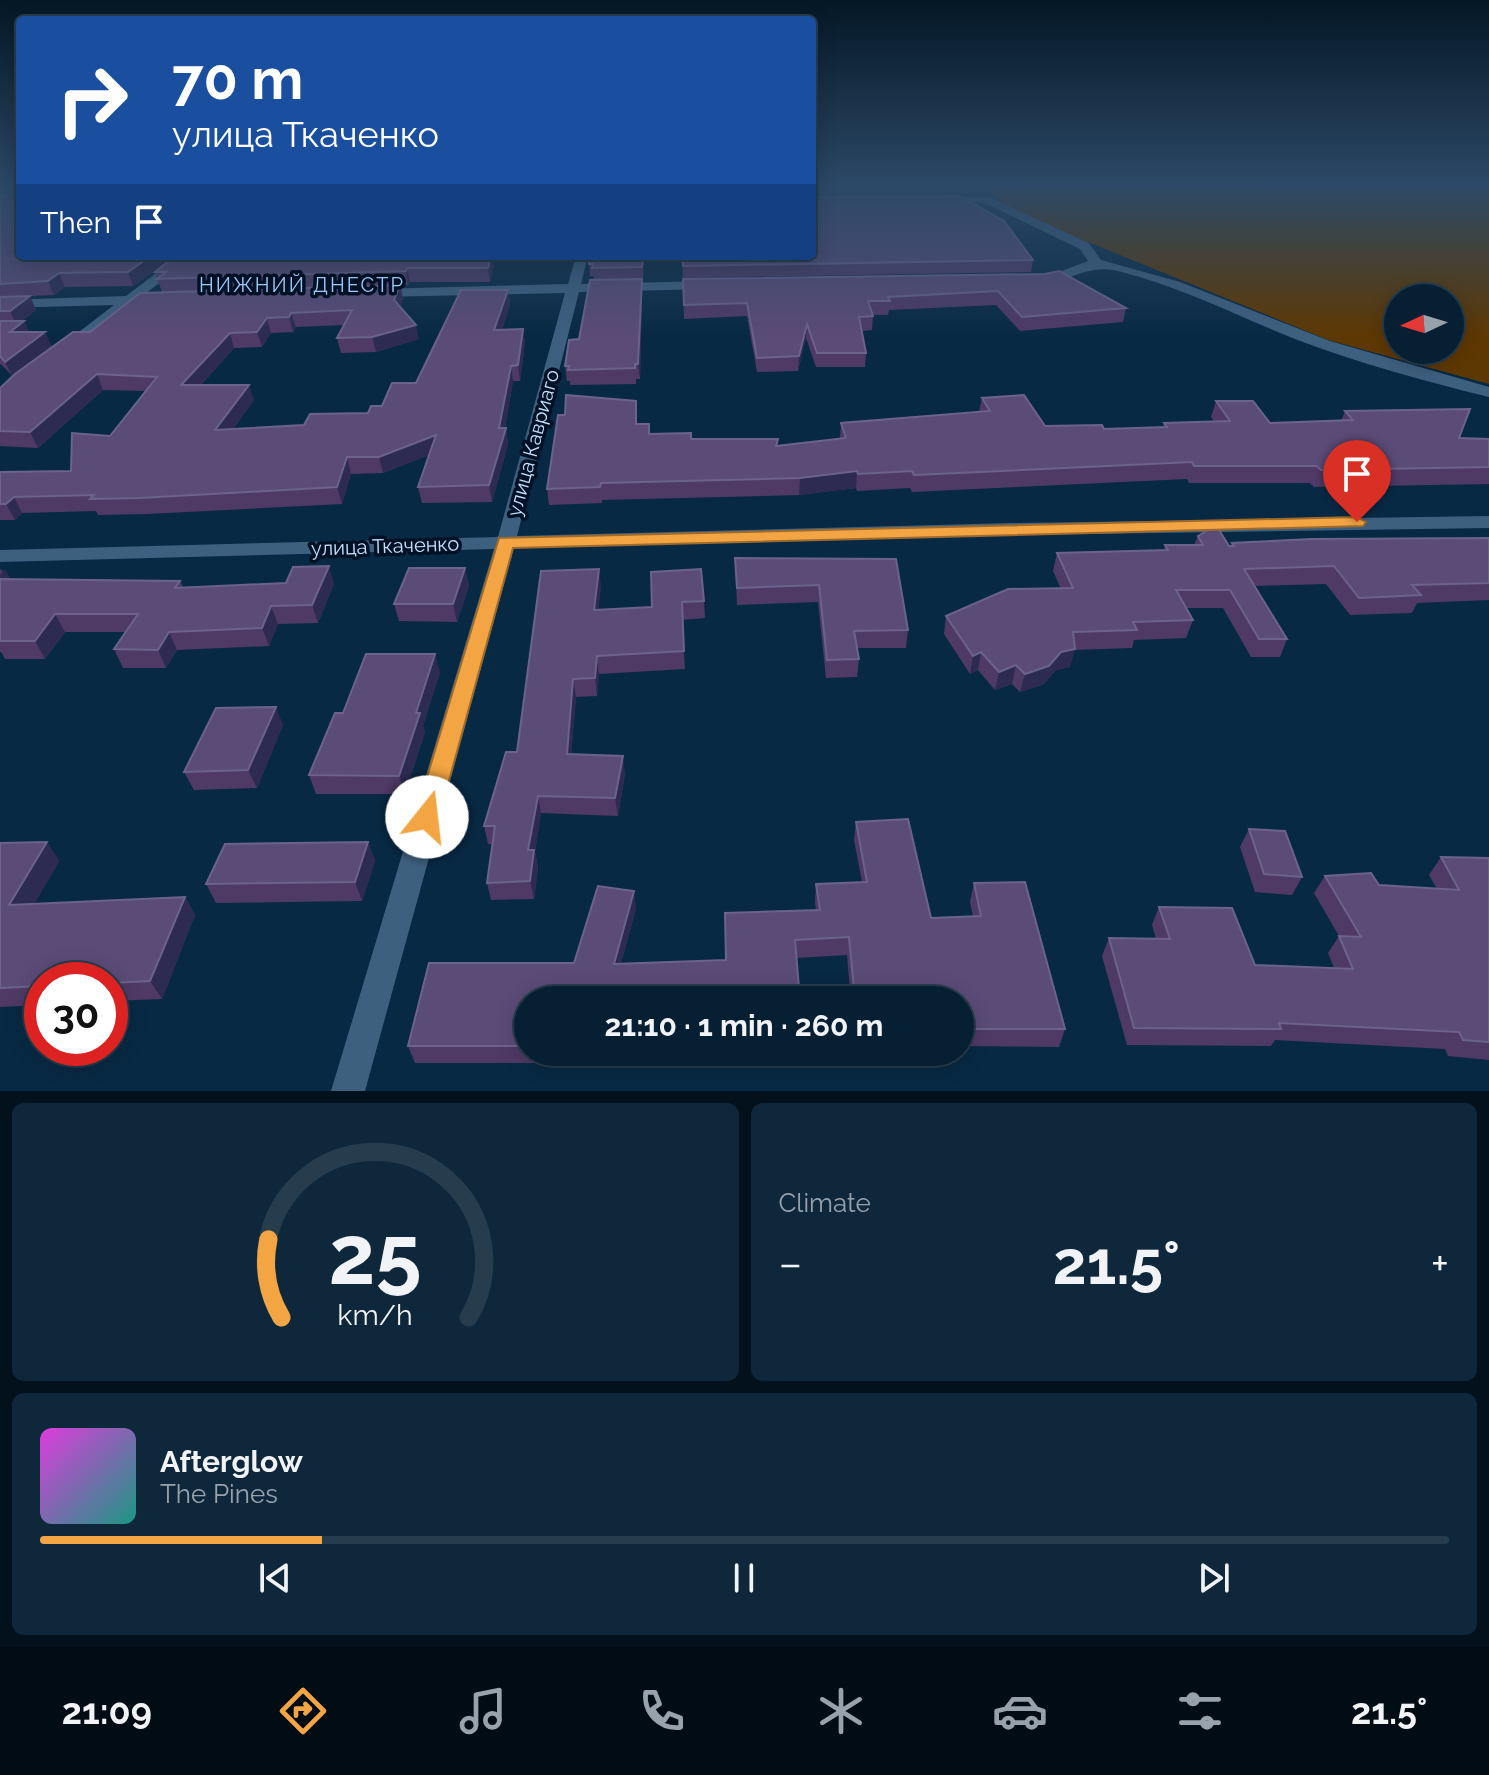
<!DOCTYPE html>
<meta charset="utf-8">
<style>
:root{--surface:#061f33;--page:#0f273b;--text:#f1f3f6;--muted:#98a2ac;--line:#273d4e;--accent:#f3a443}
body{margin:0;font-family:Raleway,sans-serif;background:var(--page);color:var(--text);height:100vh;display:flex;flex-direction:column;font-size:30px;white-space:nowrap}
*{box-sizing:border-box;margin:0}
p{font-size:26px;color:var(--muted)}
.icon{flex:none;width:44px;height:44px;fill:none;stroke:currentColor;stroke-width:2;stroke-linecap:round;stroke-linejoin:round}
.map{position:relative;height:1091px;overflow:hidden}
.details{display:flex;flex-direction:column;gap:12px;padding:12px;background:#03111c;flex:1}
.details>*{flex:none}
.top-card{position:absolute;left:16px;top:16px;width:800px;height:244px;border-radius:8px;box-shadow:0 4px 20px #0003,0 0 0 2px var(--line);background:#1a4fa0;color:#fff;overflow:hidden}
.needle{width:52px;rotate:266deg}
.fabs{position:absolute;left:1384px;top:284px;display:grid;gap:16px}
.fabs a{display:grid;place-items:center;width:80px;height:80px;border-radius:50%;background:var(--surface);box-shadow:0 4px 20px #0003,0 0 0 2px var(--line);font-size:40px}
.speed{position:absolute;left:24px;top:962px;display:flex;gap:16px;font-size:40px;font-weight:700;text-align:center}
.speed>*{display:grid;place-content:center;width:104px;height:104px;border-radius:50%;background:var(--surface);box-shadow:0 4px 20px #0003,0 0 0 2px var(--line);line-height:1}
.speed .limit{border:12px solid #d22;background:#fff;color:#111}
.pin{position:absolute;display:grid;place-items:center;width:68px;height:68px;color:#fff;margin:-82px -34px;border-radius:50% 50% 50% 0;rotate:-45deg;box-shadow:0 0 8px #0007}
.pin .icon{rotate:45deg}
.me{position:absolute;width:88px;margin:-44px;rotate:16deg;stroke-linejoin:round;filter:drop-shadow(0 0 6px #0008)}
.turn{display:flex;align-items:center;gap:28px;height:168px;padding:0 24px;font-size:36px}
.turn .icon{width:104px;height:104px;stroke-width:2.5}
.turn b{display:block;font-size:56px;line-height:68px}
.then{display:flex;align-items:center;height:76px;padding:0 24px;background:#0003;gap:16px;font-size:30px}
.big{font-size:60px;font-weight:700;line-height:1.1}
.details .tile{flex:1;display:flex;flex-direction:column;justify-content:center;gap:12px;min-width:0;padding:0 28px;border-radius:12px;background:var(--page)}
.details .dial{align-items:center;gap:0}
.dial svg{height:208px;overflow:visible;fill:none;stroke:var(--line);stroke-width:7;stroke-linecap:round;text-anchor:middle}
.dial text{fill:var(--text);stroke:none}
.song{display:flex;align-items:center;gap:24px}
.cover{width:96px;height:96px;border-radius:12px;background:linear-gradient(135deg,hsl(300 70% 55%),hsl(170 70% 35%))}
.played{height:8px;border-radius:4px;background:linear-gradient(90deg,var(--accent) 20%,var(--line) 20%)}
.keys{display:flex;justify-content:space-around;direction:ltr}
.heat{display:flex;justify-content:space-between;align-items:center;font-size:44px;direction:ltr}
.details .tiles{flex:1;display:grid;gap:12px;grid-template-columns:1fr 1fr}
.tile:last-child{grid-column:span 2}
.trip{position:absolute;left:514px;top:986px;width:460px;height:80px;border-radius:40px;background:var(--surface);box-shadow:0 4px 20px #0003,0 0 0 2px var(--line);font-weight:700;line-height:80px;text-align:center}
.tab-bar{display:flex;height:128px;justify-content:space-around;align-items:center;background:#020c14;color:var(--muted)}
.tab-bar .icon{width:56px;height:56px}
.tab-bar .selected{color:var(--accent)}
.tab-bar b{font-size:36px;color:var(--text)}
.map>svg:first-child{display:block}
</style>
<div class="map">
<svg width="1489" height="1091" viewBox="0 0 1489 1091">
<rect width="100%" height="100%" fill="#082944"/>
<!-- green -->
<path fill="#5e3802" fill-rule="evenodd" d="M983,185h506v199l-161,-44 -269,-110 -51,-23zM1398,298h52v52h-52z"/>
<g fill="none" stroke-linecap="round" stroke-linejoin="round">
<!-- minor -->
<g fill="#3e607f" fill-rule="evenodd">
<path d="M20,186v6l-20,1v-6z"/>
<path d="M989,197l100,46 12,17 79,22 150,59 159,46v10c-65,-16 -131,-34 -194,-58 -58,-23 -115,-53 -177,-68 -36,-8 -50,16 -83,10v-6l21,-2 32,-12 -8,-12 -97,-47 -43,1 -6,-3 6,-3z"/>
<path d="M179,256h14l-49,39 17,1v6l-28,2 -62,47 -5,2 -8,-5 56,-43 -114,3v-8l126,-4z"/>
<path d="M576,256h12l-7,28 127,-3 7,4 -7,4 -129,3 -62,244 495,-13 477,-7v12l-477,7 -498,13 -149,543h-34l163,-542 -494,13v-12l498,-13 67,-244 -189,4 -7,-4 7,-4 192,-5z"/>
</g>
</g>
<!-- wall -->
<g fill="#4f3a66">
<path d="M812,185h16l-1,12 206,63 -2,12 -348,6 -1,-22h130z"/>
<path d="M0,195l175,61 -42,30 -68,1 -11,8 -24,1 6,14 -14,11h2l5,11 23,15 38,-15 72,-40 -7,-20 20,-16h321l-6,26h-80l-2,3h-8l3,14 -3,7 19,33 -43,13 -35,1 -4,-15 7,-13 -48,2 -3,5 -22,1 -9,14 -28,1 -33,37 53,15 -21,29 71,-4 64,-12 14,-7 34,-23 92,-93 2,14 -8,26 21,-1 2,14 -5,38h-7l-8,47h1l2,16 -16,58 -70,1 -4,-16 11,-32 -46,18 -32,1 -9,30 -195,10 -49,1 -2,-4 -74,2 -7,7h-15v-48l71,-1 39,-35 35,-45 -42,-1 -65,58 -38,-2v-58l12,-12 -11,-12 -1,1z"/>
<path d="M644,256l-1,23h-1v14l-2,86h-4v5l-66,1v-4h-3l-2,-15 14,-27 15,-59 -1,-4h-3l-1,-12z"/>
<path d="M1045,274l81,34 -3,14 -103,9 -24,-26 -107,5 -1,5h-15l-1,15 -10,1 4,22 -1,14h-49l-10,-29 -8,33 -41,1 -10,-56 -63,3 -1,-40z"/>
<path d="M982,398l63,28 59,3 59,-2 1,-4 50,-2 -3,-4 5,-16 54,22 71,-2 4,-10 114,27 30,1v45l-175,3 -4,-4h-121l-2,-4 -275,13 -2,-4 -53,3 -1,-3 -57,7 -197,5v3l-53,2 -2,-16 103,-55 42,5h86v7l62,-8 1,-15 138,-11z"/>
<path d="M1198,536l31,10h2l1,-3 257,-5v62l-72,3 -5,10 -62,2 -24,-31 -72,2 33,53 -7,18h-29l-28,-49h-37l7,12 -7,18 -52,2 -2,8 -58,2 -4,17 -14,3 -12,14 -24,8 -8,-8 -17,6 -17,-20 -8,4 -26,-40 2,-18 115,-27 -8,-18 4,-18 107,-3 1,-5h29z"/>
<path d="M735,558l161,1 12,71 -2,18h-49l2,11 -2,18 -31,1 -8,-76 -81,3z"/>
<path d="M465,568l4,18 -12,36 -58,-1 -5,-17z"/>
<path d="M0,569l11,10 169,2 3,6 151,-3 -16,39 -40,1 -9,22 -92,4 -11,18h-43l-9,-19 12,-17h-61l-20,27h-40l-4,-7h-1z"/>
<path d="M651,572l53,29 1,17 -23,2 3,49 -86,5 -2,22 -21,1 -5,57 54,20 -7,42 -77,-3 -6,39 3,16 -4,31 -43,1 -4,-17 5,-39h-4l-4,-18 33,-74 84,-166 -3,24 54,-3z"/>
<path d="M440,672l-17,54 2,6 -20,62h-89l-7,-19 34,-62z"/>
<path d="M283,725l-26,63 -63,2 -10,-18z"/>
<path d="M856,822l75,96 42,-2 -3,-14 4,-19 91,146 -6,18 -99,-1v-46h-109l-4,-45 -51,3 -268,42v52h191l-182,6 -1,5h-121l-7,-17 166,-83 62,-54 -15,54 105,-3 90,-50 -1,-8 1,-18 46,-2 -8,-42z"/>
<path d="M1249,829l53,48 -10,18 -37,-3 -15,-45z"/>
<path d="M47,842l12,19 -25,43 151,-7 10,18 -33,84 -52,2v-21h-68v25l-42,2v-164z"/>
<path d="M368,842l7,19 -13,40 -146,2 -10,-19z"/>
<path d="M1441,857l48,1v202l-41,-4 -3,-7 -170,-9 -4,6 -144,-1 -25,-89 7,-18 47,1 -4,-14 7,-18 96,58 79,3 -6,-15 11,-17 -25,-43 11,-17 54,9 58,4 -8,-14z"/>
<path d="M727,1052h75v4l-74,3z"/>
</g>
<!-- shaded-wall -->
<g fill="#2d2b52">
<path d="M151,256h24l-42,30 -5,-14z"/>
<path d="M491,256h5l-6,26 -2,-14z"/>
<path d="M407,268l3,14 -2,3 -2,-14z"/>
<path d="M59,273l6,14 -11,8 -6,-14z"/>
<path d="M642,279v14l-2,86 -2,-15z"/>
<path d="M400,285l3,14 -6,15 -3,-14z"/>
<path d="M508,290l2,14 -13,41 -3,-15z"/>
<path d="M30,296l6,14 -19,16 -7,-15z"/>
<path d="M291,313l5,14 -3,5 -4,-15z"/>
<path d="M267,318l4,15 -9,14 -5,-15z"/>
<path d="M24,321l7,14 -21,-3z"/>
<path d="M807,324l-1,14 -8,33 1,-15z"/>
<path d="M416,325l3,14 -43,13 -4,-15z"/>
<path d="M523,329l2,14 -5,38 -2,-16z"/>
<path d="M45,332l7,15 -40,29 -7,-14z"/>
<path d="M230,333l4,15 -47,52 -6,-15z"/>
<path d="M511,366l2,15 -10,57 3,-10 2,16 -16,58 -3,-17z"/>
<path d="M97,374l6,16 -65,58 -8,-16z"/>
<path d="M249,385l5,15 -33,45 -6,-15z"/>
<path d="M436,435l4,16 -57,22 -4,-16z"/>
<path d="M347,457l4,17 -9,30 -5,-17z"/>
<path d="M857,471l-1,17 -57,7 1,-17z"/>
<path d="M14,497l8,16 -7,7 -9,-16z"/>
<path d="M329,566l5,18 -16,39 -6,-18z"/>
<path d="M465,568l4,18 -12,36 -4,-18z"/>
<path d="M5,569l10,18 -15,-3v-9z"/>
<path d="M599,569l2,17 -5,42 -2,-18z"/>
<path d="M271,606l7,18 -9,22 -7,-18z"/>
<path d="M55,614l10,18 -20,27 -10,-18z"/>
<path d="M169,632l8,18 -11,18 -8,-18z"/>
<path d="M1075,649l-5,18 -14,3 -12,14 -24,8 5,-18 36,-22z"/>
<path d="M981,652l-3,18 -8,4 3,-18z"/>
<path d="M435,654l5,18 -17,54 2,6 -20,62 -6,-18 17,-63z"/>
<path d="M597,656l2,18 -2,22 -2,-18z"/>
<path d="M1016,665l-4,19 -17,6 4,-18z"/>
<path d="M573,679l3,18 -6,75 -3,-18z"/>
<path d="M276,707l7,18 -26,63 -9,-18z"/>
<path d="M623,756l2,18 -7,42 -3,-18z"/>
<path d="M538,796l3,17 -6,39 3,16 -4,31 -4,-18 -2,-31z"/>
<path d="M47,842l12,19 -36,62 -14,-18z"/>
<path d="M368,842l7,19 -13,40 -7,-19z"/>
<path d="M634,891l2,18 -20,73 -2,-18z"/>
<path d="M185,897l10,18 -33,84 -12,-18z"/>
</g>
<!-- building -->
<g fill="#5b4b77" stroke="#6b638c" stroke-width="2">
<path d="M20,194v62h131l-23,16 -69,1 -11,8 -48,3v-89z"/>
<path d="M960,196l44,25 29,39 -350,6 -1,-10h130v-59z"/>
<path d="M175,256h316l-3,12h-81l-1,3 -249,8 9,-7h-11z"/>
<path d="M590,256h53l-1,11 -50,1 1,-4h-4z"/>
<path d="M1059,271l67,37 -104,9 -24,-26 -110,6 2,4h-22l5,15 -14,1 7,36h-49l-10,-29 -8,32 -42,2 -10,-55 -63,2 -1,-26 362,-5z"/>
<path d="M642,279l-4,85h-3v4l-67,2 1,-4h-4l4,-26 10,-1 11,-59z"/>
<path d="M400,285l-6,15 22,25 -44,12 -35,1 15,-28 -61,3 -2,4 -22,1 -10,14 -27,1 -49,52h68l-34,45 89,-5 6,-11 58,-1 3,-7h11l10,-23h24l45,-93h47l-14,40 29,-1 -5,36 -7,1 -12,62h7l-17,57 -71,2 18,-52 -57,22h-32l-10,30 -197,11 -50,1 4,-4 -80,2 -8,7h-6v-32l71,-1 1,-38 38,3 47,-59 -60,-3 -67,58 -30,-1v-43l15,-14 58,-42h17l50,-39z"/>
<path d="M30,296l-20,15h-10v-14z"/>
<path d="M0,321h24l-14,11h35l-40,30 -5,-6z"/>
<path d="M566,395l70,6v23h13v10l42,-1v6h87l-2,7 70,-8 -5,-15 149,-12 -8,-13 42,-3 21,31 57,-1 2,4 63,-2 -3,-4 66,-2 -14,-20h37l17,22 83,-3 -8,-9 125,-2 -11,29 30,1v28l-168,3 -4,-4h-123l-2,-4 -278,13 -2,-4 -54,3 -1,-3 -57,7 -199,5 -1,4 -53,2 11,-74h7z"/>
<path d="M1216,525l13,21h5l-2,-3 80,-4 177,-1v45l-77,2 9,10 -62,3 -25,-32 -90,3 43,70h-28l-29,-49h-54l17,30 -60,2 4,8 -64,2 2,17 -14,3 -12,14 -24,8 -9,-9 -17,7 -18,-20 -8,4 -27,-40 62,-27 65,-1 -16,-35 111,-3 -3,-5h38l-5,-9z"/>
<path d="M735,558l161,1 12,71 -54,1 5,28 -32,1 -8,-75 -82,3z"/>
<path d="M329,566l-17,39 -41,1 -9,22 -93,4 -11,18 -44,-1 24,-35h-83l-20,27h-35v-62l180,2 -5,7 111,-5 7,-16z"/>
<path d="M409,568h56l-12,36h-59z"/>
<path d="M599,569l-5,41 58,-3 -1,-35 50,-3 3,32 -22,1 2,49 -87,5 -2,22 -22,1 -6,75 56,2 -8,42 -77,-2 -10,54h6l-4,31 -43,2 8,-57h-11l22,-74h11l24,-181z"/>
<path d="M366,654h69l-19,59h4l-21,63 -90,-1 26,-62h8z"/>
<path d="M276,707l-28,63 -64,2 32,-64z"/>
<path d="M908,819l23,99 50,-2 -7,-33 51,-1 40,147h-105v-29h-105l-6,-63 -54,3 5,60h-272v46h-120l21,-83h145l24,-77 36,5 -20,73 112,-4 -1,-47 95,-3 -4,-26 51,-2 -11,-60z"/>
<path d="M1249,829l36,2 17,46 -38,-3z"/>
<path d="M47,842l-38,63 176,-8 -35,84 -40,2v-3h-68v6l-42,2v-145z"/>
<path d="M368,842l-13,40 -149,2 19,-40z"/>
<path d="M1441,857l48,1v184l-26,-2 -4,-8 -180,-9 2,6 -147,-1 -25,-90 61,1 -11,-32 73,1 23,57 98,4 -14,-33 22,1 -36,-61 46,-3 8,12 80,5z"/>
</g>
<!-- sky -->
<linearGradient id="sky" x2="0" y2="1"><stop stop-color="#041725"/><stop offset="0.55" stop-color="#2c4967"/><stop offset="1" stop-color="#2c4967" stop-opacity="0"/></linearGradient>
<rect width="1489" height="338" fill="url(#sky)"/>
<!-- route -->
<path fill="#f3a443" stroke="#9e6b2c" stroke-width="2" d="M1357,517l9,5 -3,4 -850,22 -74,269 -4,7 -8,3 -9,-3 -3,-7 84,-279z"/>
<g text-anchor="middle" stroke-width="7" stroke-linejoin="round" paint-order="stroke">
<!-- far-quarter labels -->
<g font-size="20" letter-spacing="2" fill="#99caf8" stroke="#001125">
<text x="302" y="292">НИЖНИЙ ДНЕСТР</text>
</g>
<!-- street labels -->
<g font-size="20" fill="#c2e0fe" stroke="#001125">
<text transform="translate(533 443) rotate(-75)" y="7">улица Кавриаго</text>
<text transform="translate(385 546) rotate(-2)" y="7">улица Ткаченко</text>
</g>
</g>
</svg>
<div class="fabs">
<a><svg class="needle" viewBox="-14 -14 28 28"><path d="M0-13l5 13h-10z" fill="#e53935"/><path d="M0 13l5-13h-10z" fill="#98a2ac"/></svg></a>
</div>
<div class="speed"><div class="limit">30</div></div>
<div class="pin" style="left:1357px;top:522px;background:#d93025"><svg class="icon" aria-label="arrive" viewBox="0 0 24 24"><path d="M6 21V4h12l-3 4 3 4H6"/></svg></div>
<svg class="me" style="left:427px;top:817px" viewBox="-20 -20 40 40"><circle r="19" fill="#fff"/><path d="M0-13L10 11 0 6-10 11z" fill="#f3a443"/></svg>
<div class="trip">21:10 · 1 min · 260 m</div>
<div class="top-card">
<div class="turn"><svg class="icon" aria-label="right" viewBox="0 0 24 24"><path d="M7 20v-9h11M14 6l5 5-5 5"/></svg><div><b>70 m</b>улица Ткаченко</div></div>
<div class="then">Then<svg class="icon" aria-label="arrive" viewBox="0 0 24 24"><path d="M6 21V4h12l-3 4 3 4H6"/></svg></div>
</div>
</div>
<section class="details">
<div class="tiles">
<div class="tile dial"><svg viewBox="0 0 100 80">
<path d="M14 69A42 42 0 1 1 86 69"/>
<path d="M14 69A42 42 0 0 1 9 39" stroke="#f3a443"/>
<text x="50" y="56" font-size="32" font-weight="700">25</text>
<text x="50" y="72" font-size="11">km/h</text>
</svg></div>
<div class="tile"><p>Climate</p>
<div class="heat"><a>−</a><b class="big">21.5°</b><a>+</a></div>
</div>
<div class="tile">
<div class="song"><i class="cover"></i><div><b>Afterglow</b><p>The Pines</p></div></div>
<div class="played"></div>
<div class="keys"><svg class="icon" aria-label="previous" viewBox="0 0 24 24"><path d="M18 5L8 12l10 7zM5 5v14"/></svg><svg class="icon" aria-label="pause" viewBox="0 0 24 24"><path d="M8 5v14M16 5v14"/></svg><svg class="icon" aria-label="next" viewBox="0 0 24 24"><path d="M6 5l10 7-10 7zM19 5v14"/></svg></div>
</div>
</div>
</section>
<nav class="tab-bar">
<b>21:09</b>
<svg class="icon selected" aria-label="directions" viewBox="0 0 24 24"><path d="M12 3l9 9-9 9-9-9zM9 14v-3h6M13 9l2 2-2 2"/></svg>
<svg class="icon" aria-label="music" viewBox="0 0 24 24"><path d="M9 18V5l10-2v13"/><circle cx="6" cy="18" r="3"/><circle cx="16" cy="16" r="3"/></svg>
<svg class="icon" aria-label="phone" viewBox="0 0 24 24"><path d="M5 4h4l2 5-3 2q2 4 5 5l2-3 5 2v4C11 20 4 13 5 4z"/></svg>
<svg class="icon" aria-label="climate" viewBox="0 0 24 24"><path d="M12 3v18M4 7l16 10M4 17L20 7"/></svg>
<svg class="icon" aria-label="car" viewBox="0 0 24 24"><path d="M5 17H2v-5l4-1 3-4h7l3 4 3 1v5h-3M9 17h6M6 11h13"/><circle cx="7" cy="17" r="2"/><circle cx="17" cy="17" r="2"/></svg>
<svg class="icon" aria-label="filters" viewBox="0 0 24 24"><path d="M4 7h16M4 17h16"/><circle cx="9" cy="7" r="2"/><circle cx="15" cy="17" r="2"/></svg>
<b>21.5°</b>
</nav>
